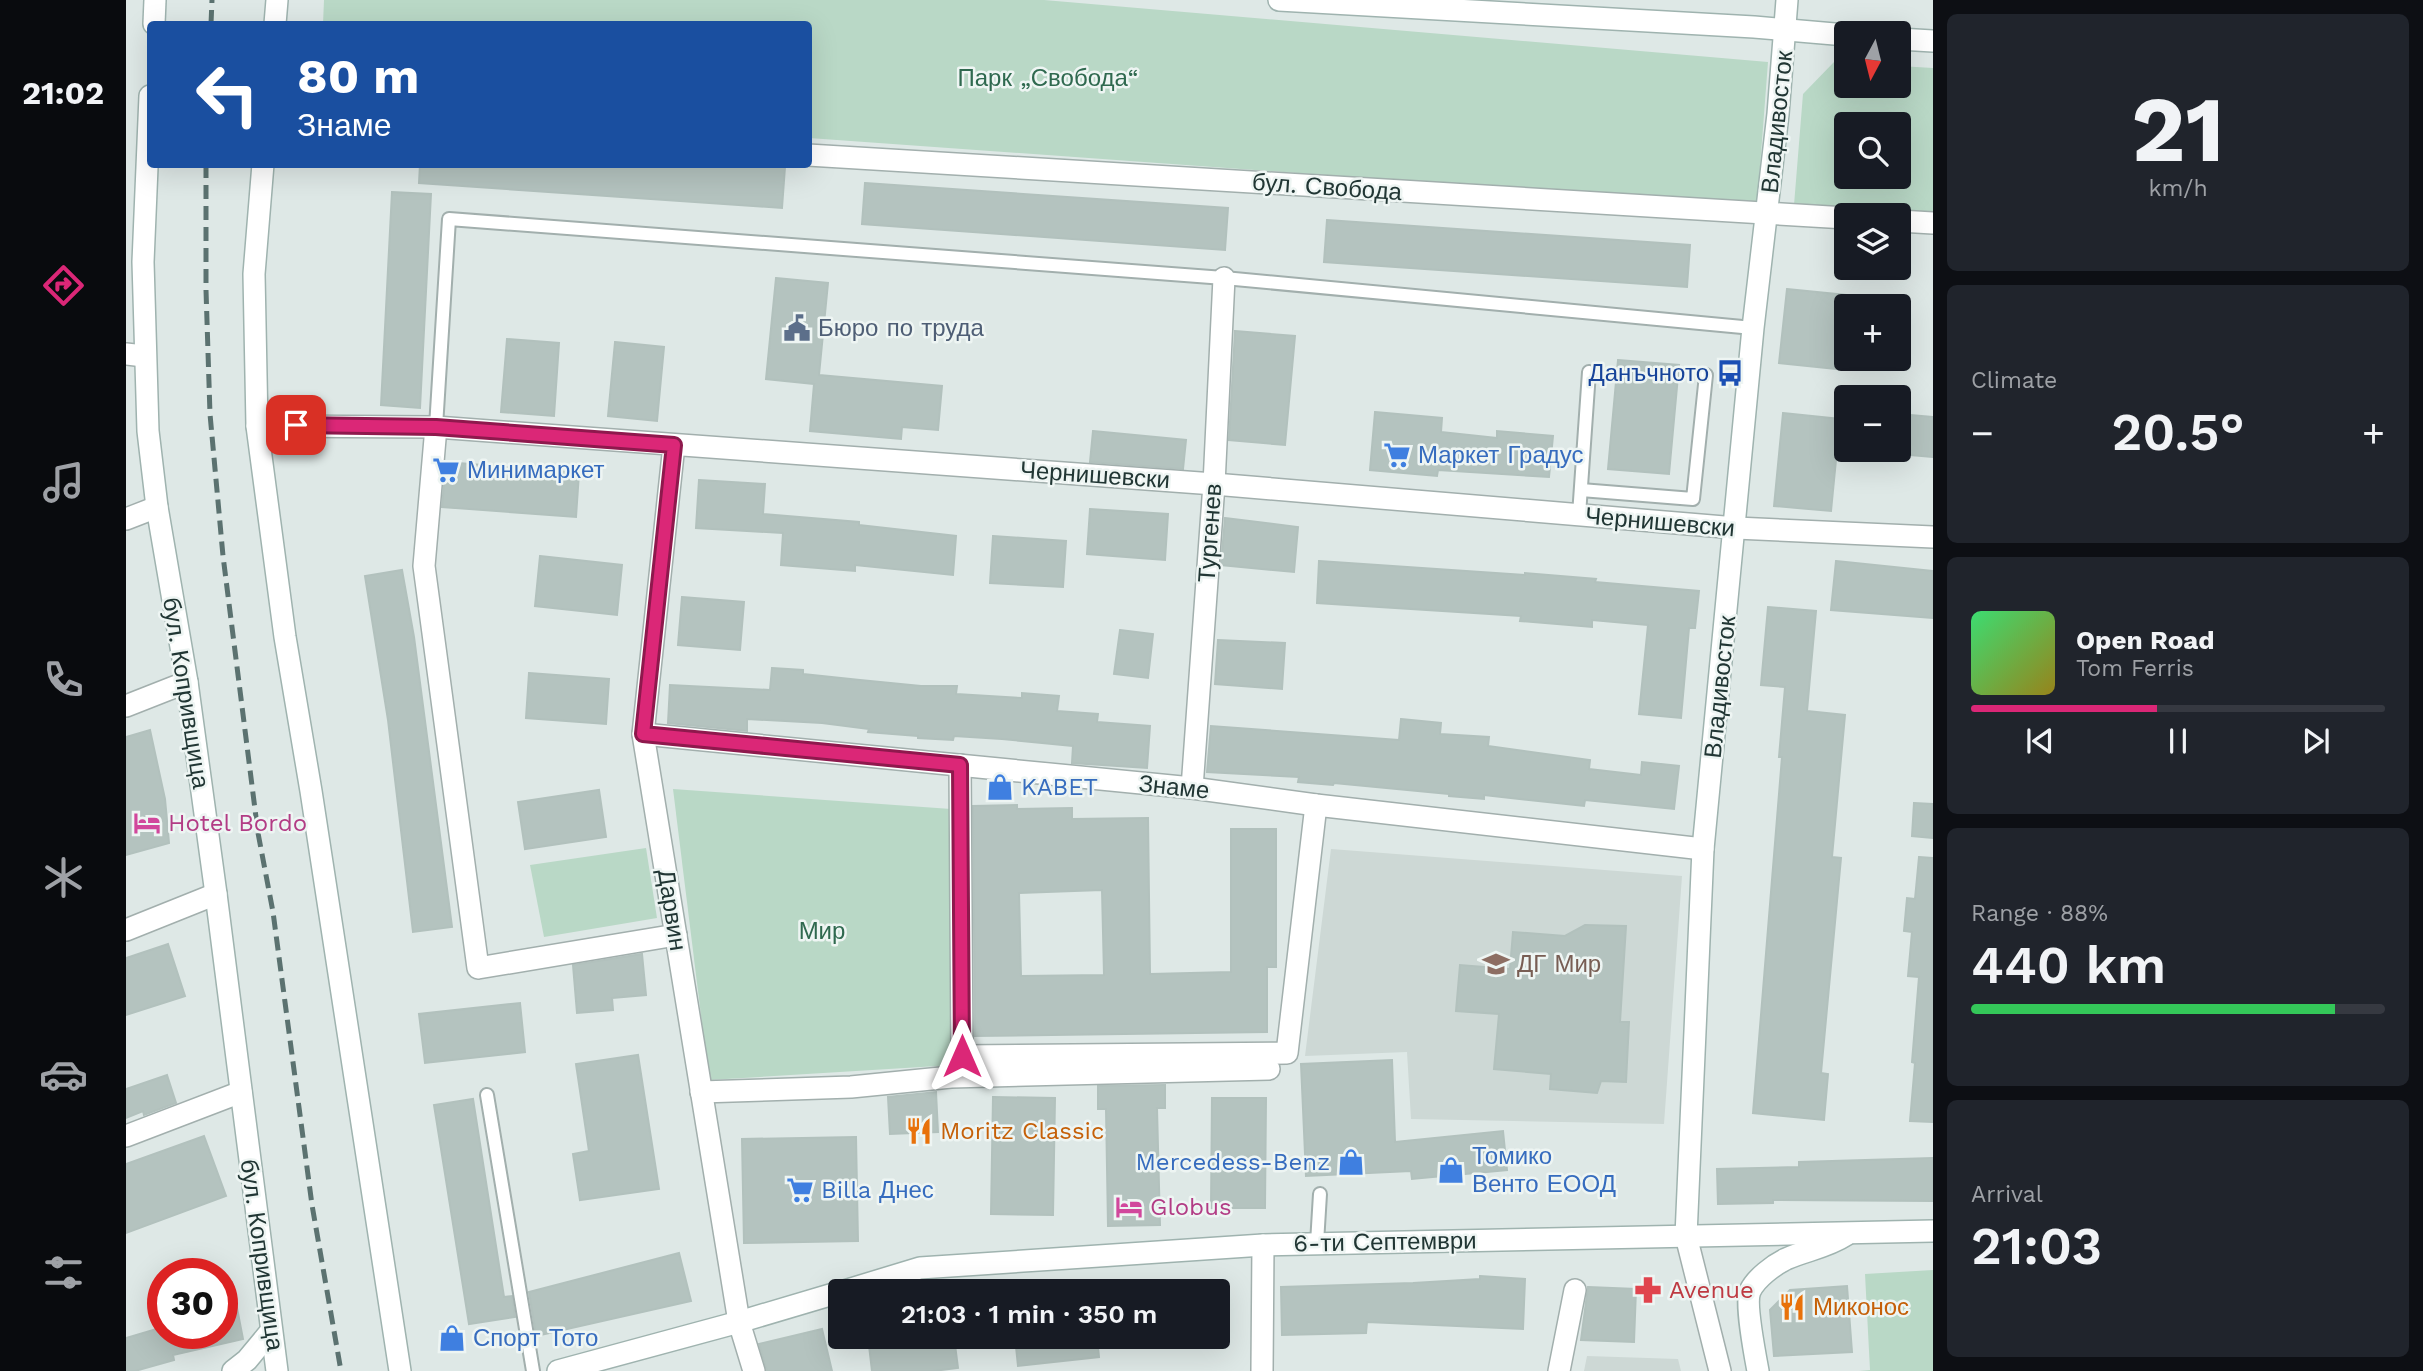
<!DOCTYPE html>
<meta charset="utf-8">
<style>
:root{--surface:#171b24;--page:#20242c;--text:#f1f3f6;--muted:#9ea1a6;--line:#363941;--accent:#db2777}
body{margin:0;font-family:"Work Sans",sans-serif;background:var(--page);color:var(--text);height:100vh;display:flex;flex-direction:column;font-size:26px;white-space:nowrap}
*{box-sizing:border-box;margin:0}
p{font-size:23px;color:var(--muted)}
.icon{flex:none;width:38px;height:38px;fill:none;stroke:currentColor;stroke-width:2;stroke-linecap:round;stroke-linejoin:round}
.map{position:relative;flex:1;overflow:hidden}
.panel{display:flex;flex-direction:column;gap:14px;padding:14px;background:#0d0f14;width:490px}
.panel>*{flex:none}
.banner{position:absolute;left:21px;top:21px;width:665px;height:147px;border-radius:7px;box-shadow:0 7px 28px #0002;background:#1a4fa0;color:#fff;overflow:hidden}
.needle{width:46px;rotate:187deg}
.tools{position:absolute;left:1708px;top:21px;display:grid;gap:14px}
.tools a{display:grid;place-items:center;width:77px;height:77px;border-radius:7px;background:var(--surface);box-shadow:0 7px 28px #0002;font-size:35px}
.speed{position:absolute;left:21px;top:1258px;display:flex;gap:14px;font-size:35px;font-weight:700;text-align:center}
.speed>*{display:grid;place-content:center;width:91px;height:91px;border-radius:50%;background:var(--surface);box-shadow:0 7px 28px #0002;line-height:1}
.speed .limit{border:10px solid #d22;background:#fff;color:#111}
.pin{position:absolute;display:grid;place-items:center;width:60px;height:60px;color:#fff;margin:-30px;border-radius:14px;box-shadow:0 4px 10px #0006}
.me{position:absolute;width:77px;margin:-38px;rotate:0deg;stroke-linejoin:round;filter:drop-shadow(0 0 5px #0008)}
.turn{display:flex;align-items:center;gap:24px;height:147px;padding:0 35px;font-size:32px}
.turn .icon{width:91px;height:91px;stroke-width:2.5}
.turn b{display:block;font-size:49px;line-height:60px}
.big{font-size:52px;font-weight:600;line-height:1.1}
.panel .widget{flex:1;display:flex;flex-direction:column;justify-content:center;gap:10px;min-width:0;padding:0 24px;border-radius:10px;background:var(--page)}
.panel .dial{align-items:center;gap:0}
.dial b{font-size:91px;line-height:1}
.song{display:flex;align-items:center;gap:21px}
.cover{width:84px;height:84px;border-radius:10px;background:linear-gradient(135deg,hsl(140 70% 55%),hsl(50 70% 35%))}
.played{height:7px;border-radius:4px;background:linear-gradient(90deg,var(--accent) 45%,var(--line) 45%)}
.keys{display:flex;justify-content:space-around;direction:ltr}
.heat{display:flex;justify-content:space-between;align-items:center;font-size:38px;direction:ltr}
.charge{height:10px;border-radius:5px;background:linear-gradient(90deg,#34c759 88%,var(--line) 0)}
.trip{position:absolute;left:702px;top:1279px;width:402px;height:70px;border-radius:7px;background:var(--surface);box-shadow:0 7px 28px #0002;font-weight:600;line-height:70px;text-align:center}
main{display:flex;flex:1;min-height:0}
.tab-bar{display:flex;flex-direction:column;width:126px;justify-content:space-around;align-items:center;background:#090b0e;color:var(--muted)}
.tab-bar .icon{width:49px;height:49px}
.tab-bar .active{color:var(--accent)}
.tab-bar b{font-size:32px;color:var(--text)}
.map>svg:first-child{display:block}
</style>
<main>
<nav class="tab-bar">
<b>21:02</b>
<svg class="icon active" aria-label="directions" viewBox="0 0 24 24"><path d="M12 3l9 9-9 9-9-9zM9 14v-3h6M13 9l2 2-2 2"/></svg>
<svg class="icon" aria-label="music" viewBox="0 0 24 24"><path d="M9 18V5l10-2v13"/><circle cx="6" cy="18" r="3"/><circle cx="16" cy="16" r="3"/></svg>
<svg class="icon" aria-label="phone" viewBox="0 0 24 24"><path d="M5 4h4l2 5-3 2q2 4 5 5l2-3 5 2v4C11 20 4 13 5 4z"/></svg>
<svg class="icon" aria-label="climate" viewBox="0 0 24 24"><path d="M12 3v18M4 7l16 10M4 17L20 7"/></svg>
<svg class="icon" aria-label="car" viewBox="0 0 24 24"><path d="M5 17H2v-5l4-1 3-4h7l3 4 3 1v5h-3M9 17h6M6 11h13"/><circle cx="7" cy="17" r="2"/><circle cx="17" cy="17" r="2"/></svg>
<svg class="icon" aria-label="filters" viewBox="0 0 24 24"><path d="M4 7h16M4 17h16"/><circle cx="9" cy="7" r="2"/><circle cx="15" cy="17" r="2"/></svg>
</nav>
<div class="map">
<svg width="1807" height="1371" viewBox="0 0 1807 1371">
<rect width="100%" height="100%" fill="#dee8e6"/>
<!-- built -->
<g fill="#cdd8d5">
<path d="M1205,849l351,27 -18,248 -253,-5 -4,-67 -102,4z"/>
<path d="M1461,1356l91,3 3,12h-97z"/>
</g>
<!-- green -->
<g fill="#b9d8c6" fill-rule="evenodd">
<path d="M198,0h720l724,62 -11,144 -948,-68 -1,-114h-485z"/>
<path d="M1709,61l11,1v24h53v-20l34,2v146l-139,-9 9,-111zM1720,124h53v53h-53z"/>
<path d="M547,789l278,20 3,256 -245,15z"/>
<path d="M520,848l11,70 -113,19 -14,-72z"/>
<path d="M1807,1270v101h-74l11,-1 -5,-96z"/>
</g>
<!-- building -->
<g fill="#b4c3bf" stroke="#b2c1bd" stroke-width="2" fill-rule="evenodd">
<path d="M294,164h333l32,3 -3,41 -363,-25z"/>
<path d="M739,183l363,25 -3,42 -363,-26z"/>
<path d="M266,192l39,2 -11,214 -39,-3z"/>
<path d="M1201,220l363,25 -3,42 -363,-25z"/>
<path d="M650,278l52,5 -9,92 123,11 -4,44 -36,-3 -1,12 -91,-8 4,-47 -48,-5z"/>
<path d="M1661,289l59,6 -1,75 -66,-7z"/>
<path d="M1109,331l60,5 -10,109 -56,-5z"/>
<path d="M381,339l52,4 -5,73 -53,-4z"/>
<path d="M489,342l49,5 -7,74 -49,-5z"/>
<path d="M1492,360l61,5 -10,109 -61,-5z"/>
<path d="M1249,412l67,6 -1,14 56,6v-7l56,5 -4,41 -111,-7 -1,6 -67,-6z"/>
<path d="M1657,413l57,6 -9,92 -57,-5z"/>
<path d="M1773,414l34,3v40l-34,-3z"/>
<path d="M967,431l93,9 -3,29 -93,-7z"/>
<path d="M320,462l133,11 -3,44 -134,-10z"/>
<path d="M573,480l66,4 -2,30 96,8v3l97,11 -3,39 -98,-10v6l-74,-6 2,-32 -87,-5z"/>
<path d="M964,509l78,5 -3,46 -78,-6z"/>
<path d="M1099,518l73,9 -4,45 -73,-7z"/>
<path d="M867,536l73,5 -3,46 -73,-4z"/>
<path d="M414,556l82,9 -5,50 -82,-9z"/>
<path d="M1193,561l206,14v-2l71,6 -1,3 104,9 -4,37h-6l-8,90 -42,-4 9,-89 -56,-5v7l-72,-6 1,-5 -204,-13z"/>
<path d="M1710,561l97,10v47l-102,-8z"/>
<path d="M276,570l12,67 38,290 -39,5 -25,-212 -23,-144z"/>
<path d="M556,597l62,5 -4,48 -62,-5z"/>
<path d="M1642,607l48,4 -9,100 38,4 -13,142 9,1 -20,215 7,1 -4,46 -71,-7 29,-356h-3l6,-70 -24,-2z"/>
<path d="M994,630l33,4 -5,44 -34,-4z"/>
<path d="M1092,640l67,3 -3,46 -67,-5z"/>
<path d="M646,668l31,2v4l57,6 61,6h36l-1,8 66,4v-5l37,3 -2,15 41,3 -1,8 53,4 -3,42 -75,-5 1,-17 -71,-7 -48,-3 -1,4 -35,-2v-2l-50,-4 1,-3 -47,-6 -75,-4v12l-79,-8 2,-38 100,5z"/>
<path d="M403,673l80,6 -3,45 -80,-6z"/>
<path d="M1275,719l40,4 -1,11 49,3 -1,9 102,14 -1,9 52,6 1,-13 37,4 -5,43 -89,-9 -1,6 -100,-11v4l-35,-3v-2l-115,-11 -1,2 -35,-3 1,-5 -92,-5 4,-46 188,14z"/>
<path d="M24,730l15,69 4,44 -43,12v-118z"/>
<path d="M473,790l7,47 -81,12 -7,-47z"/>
<path d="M1788,803l19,1v34l-21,-2z"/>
<path d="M891,805v4l55,-1v11l76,-1 2,156 81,-2v-143h45v138h-9v65l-292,4 -2,-230zM976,890l2,85 -83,1 -2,-83z"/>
<path d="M1793,857l14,1v264l-23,-1 5,-58 -3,-1 7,-85 -11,-1 4,-44 -8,-1 3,-33 8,1z"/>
<path d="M1459,925l41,1 -6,96h9l-3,60 -25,-1 -4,12 -47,-4 1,-15 -57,-5 5,-55 -43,-3 4,-46 50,4 3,-37 52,4z"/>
<path d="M42,944l17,52 -59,19v-57z"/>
<path d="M516,954l4,41 -34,3 1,12 -36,3 -4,-48z"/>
<path d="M394,1003l5,49 -100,11 -6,-49z"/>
<path d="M512,1055l21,134 -79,11 -7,-46 16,-3 -13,-87z"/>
<path d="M1266,1060l3,82 108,-11 4,39 -95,9 -1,-8 -105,5 -5,-112z"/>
<path d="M41,1075l9,28 -32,12 -1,-4 -17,7v-29z"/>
<path d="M1039,1085v23h-8l3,117 -52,1 -2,-117h-8v-23z"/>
<path d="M810,1092l2,40 -48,2 -2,-37z"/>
<path d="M867,1097l62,1 -2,117 -62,-1z"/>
<path d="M1086,1098h54l-1,110h-54z"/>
<path d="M347,1099l31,198 8,-1 3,21 -46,7 -35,-219z"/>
<path d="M78,1136l22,60 -100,37v-69z"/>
<path d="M730,1137l2,104 -114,2 -2,-104z"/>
<path d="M1807,1158v43l-160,-1v3l-55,1 -1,-35 82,-2v-5z"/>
<path d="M553,1253l12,48 -155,35 -7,-44z"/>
<path d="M1354,1276l45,3 -2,50 -156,-7 -1,11 -84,2 -1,-48 132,-4 67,-4z"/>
<path d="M106,1282l11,57 -70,16 1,5 -39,11h-9v-33l37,-11v7h59v-51z"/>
<path d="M1721,1286l5,66 -78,4 -4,-46 20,-20z"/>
<path d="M1462,1287l48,2 -2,53 -53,-2z"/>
<path d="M696,1329l10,42h-65l-8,-27z"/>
<path d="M742,1337h86l4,31 -25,3h-61z"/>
<path d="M889,1337h82l2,20 -81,9z"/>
</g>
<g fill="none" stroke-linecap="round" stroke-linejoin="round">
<defs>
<g id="lane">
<path d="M310,427l13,-208 775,59 529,50"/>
<path d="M1455,490l112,9 13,-124"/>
<path d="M1453,515l10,-143"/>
<path d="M361,1095l46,276"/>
<path d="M1191,1243l3,-49"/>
</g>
<g id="street">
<path d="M682,155l1038,63"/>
<path d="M1773,221l34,2"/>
<path d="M0,354l18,2"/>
<path d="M131,426l179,1 778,57 522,44 197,9"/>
<path d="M310,427l-12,139 54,402 198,-33"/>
<path d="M548,445l-31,289 96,588 15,49"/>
<path d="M0,519l31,-12"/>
<path d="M0,706l61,-24"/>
<path d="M517,734l549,54 124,17 387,44"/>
<path d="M834,765l2,291 325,-3 29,-248"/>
<path d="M1066,788l22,-304 10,-206"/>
<path d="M0,930l90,-36"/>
<path d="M575,1092l150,-5 100,-10 318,-8"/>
<path d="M0,1136l115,-44"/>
<path d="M1560,1236l34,135"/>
<path d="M1136,1371l1,-126"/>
<path d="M1433,1371l16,-81"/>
</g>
<g id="secondary">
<path d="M1153,0l475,27 92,8"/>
<path d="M28,24l1,-24"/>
<path d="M149,24l2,-24"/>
<path d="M1773,39l34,2"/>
<path d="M24,96l-7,166 5,169 9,76 30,175 29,212 61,477"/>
<path d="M137,164l-9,110 3,152 28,211 26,154 89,580"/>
<path d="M1560,1236l17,-387 50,-521 25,-214 9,-114"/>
<path d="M715,1292l79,-24 343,-23 670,-14"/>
<path d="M107,1371l14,-11 24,-29"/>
<path d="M432,1371l181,-49 101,-30"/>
<path d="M1632,1371c-3,-16 -13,-68 -8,-80 6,-13 24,-26 36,-32 20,-9 40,-11 60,-24"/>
</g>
</defs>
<!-- lane casing -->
<use href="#lane" stroke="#a2afad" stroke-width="16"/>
<!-- street casing -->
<use href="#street" stroke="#a2afad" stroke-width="24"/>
<!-- secondary casing -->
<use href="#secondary" stroke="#9fb3af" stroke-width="24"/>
<!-- lane -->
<use href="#lane" stroke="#fff" stroke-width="12"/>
<!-- street -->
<use href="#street" stroke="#fff" stroke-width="21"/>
<!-- secondary -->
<use href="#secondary" stroke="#fff" stroke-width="21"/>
<!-- rail -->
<g stroke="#5b7270" stroke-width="5" stroke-dasharray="14 7" stroke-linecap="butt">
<path d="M85,24l1,-24"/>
<path d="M80,164v126l4,124 13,142 35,277 15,79 39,293 29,166"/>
</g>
</g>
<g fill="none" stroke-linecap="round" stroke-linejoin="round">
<defs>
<path id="route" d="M170,425l140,2 238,18 -31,289 317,31 2,291"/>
</defs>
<!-- route casing -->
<use href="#route" stroke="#8e194d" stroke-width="18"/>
<!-- route -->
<use href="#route" stroke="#db2777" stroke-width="12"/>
</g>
<!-- icons -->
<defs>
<symbol id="civic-bare" viewBox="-9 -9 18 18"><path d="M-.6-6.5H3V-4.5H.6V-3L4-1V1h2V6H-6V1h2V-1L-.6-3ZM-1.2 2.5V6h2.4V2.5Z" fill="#5c6f8a" stroke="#eef5f3" stroke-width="2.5" paint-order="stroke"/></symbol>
<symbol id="bus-bare" viewBox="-9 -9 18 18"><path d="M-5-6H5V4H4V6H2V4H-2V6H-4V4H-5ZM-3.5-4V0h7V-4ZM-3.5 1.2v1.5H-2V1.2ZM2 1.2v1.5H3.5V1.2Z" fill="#1a4fb4" stroke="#eef5f3" stroke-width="2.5" paint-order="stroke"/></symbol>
<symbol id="supermarket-bare" viewBox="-9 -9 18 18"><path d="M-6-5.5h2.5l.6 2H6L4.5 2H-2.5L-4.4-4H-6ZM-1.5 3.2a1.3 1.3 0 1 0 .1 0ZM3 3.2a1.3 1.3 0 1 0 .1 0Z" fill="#3f7fe0" stroke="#eef5f3" stroke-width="2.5" paint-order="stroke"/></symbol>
<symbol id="shop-bare" viewBox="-9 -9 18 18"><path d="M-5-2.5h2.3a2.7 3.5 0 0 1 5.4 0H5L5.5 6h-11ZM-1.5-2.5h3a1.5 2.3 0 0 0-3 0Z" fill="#3f7fe0" stroke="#eef5f3" stroke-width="2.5" paint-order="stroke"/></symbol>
<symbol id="hotel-bare" viewBox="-9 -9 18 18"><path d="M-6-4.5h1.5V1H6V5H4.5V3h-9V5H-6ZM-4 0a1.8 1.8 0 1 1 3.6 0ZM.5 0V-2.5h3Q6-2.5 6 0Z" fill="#d1479c" stroke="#eef5f3" stroke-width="2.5" paint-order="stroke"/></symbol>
<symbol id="school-bare" viewBox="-9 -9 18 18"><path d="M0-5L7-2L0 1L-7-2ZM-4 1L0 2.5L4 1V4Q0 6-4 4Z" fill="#8d6e63" stroke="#eef5f3" stroke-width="2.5" paint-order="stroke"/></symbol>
<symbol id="restaurant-bare" viewBox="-9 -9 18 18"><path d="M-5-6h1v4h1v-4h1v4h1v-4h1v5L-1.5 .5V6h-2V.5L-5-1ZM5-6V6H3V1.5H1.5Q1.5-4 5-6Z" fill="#e8710a" stroke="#eef5f3" stroke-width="2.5" paint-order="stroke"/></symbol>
<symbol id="pharmacy-bare" viewBox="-9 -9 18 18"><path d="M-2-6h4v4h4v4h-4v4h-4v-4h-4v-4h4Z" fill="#e0444e" stroke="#eef5f3" stroke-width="2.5" paint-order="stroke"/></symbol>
</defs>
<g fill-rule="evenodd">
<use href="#civic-bare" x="652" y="309" width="38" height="38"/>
<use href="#bus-bare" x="1585" y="354" width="38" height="38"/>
<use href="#supermarket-bare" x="1252" y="436" width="38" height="38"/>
<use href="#supermarket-bare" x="301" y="451" width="38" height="38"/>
<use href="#shop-bare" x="855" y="768" width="38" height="38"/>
<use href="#hotel-bare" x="2" y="804" width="38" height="38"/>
<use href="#school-bare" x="1351" y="945" width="38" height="38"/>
<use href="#restaurant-bare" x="774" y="1112" width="38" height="38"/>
<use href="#shop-bare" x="1206" y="1143" width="38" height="38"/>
<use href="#shop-bare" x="1306" y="1151" width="38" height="38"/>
<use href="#supermarket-bare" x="655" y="1171" width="38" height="38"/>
<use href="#hotel-bare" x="984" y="1188" width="38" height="38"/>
<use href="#pharmacy-bare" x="1503" y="1271" width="38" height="38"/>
<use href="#restaurant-bare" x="1647" y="1288" width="38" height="38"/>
<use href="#shop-bare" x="307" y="1319" width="38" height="38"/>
</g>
<g text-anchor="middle" stroke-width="5" stroke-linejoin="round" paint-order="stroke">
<!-- park labels -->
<g font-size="24" fill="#2f694f" stroke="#eef5f3">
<text x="922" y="86">Парк „Свобода“</text>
<text x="696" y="939">Мир</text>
</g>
<!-- street labels -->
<g font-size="24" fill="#213634" stroke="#eef5f3">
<text transform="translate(1651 122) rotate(-84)" y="8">Владивосток</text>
<text transform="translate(1201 187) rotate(4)" y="8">бул. Свобода</text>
<text transform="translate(969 475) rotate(4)" y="8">Чернишевски</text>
<text transform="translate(1534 522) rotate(5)" y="8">Чернишевски</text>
<text transform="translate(1084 533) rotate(-86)" y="8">Тургенев</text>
<text transform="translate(1594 687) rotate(-84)" y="8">Владивосток</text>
<text transform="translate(60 693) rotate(81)" y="8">бул. Копривщица</text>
<text transform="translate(1048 787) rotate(6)" y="8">Знаме</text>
<text transform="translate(546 910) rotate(81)" y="8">Дарвин</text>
<text transform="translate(1259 1242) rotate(-1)" y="8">6-ти Септември</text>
<text transform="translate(136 1255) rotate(82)" y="8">бул. Копривщица</text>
</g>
<!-- service labels -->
<g font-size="24" fill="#4e5e75" stroke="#eef5f3" text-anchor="start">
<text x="692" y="336">Бюро по труда</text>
</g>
<!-- transit labels -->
<g font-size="24" fill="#164399" stroke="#eef5f3" text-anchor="end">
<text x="1583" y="381">Данъчното</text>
</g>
<!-- shop labels -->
<g font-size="24" fill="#366cbe" stroke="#eef5f3" text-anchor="start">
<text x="1292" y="463">Маркет Градус</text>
<text x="341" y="478">Минимаркет</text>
<text x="895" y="795">KABET</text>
<text x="1346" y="1164">Томико<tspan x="1346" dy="28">Венто ЕООД</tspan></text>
<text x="1204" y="1170" text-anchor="end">Mercedess-Benz</text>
<text x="695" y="1198">Billa Днес</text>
<text x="347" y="1346">Спорт Тото</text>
</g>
<!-- hotel labels -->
<g font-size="24" fill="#b23c85" stroke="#eef5f3" text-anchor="start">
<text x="42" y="831">Hotel Bordo</text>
<text x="1024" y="1215">Globus</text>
</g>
<!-- education labels -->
<g font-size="24" fill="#785e54" stroke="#eef5f3" text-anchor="start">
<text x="1391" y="972">ДГ Мир</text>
</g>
<!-- food labels -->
<g font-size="24" fill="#c56008" stroke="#eef5f3" text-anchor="start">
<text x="814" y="1139">Moritz Classic</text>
<text x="1687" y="1315">Миконос</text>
</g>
<!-- health labels -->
<g font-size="24" fill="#be3a42" stroke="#eef5f3" text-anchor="start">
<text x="1543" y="1298">Avenue</text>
</g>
</g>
</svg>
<div class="tools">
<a><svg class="needle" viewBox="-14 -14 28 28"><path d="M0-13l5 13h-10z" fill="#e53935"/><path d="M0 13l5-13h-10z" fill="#9ea1a6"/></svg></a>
<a><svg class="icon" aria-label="search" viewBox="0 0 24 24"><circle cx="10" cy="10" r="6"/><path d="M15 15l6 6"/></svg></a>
<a><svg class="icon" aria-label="layers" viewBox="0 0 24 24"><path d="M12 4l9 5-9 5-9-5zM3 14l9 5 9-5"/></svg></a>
<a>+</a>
<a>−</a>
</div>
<div class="speed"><div class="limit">30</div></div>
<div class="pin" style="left:170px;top:425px;background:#d93025"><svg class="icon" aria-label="arrive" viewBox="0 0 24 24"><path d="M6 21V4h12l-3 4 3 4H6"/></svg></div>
<svg class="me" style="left:836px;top:1056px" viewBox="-20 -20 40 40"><path d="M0-17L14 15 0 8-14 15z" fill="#db2777" stroke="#fff" stroke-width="4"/></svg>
<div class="trip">21:03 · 1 min · 350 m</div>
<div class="banner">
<div class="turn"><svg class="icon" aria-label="left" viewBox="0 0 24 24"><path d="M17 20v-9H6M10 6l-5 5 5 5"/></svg><div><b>80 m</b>Знаме</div></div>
</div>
</div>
<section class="panel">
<div class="widget dial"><b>21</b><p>km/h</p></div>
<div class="widget"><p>Climate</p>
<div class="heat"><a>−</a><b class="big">20.5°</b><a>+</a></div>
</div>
<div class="widget">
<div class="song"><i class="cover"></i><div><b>Open Road</b><p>Tom Ferris</p></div></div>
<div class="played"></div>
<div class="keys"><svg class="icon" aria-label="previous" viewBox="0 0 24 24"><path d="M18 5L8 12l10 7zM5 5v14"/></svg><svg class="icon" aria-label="pause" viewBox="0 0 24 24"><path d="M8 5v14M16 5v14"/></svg><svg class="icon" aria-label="next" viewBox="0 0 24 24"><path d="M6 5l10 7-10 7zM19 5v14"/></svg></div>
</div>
<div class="widget"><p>Range · 88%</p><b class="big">440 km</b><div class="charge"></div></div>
<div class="widget"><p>Arrival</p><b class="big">21:03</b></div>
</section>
</main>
